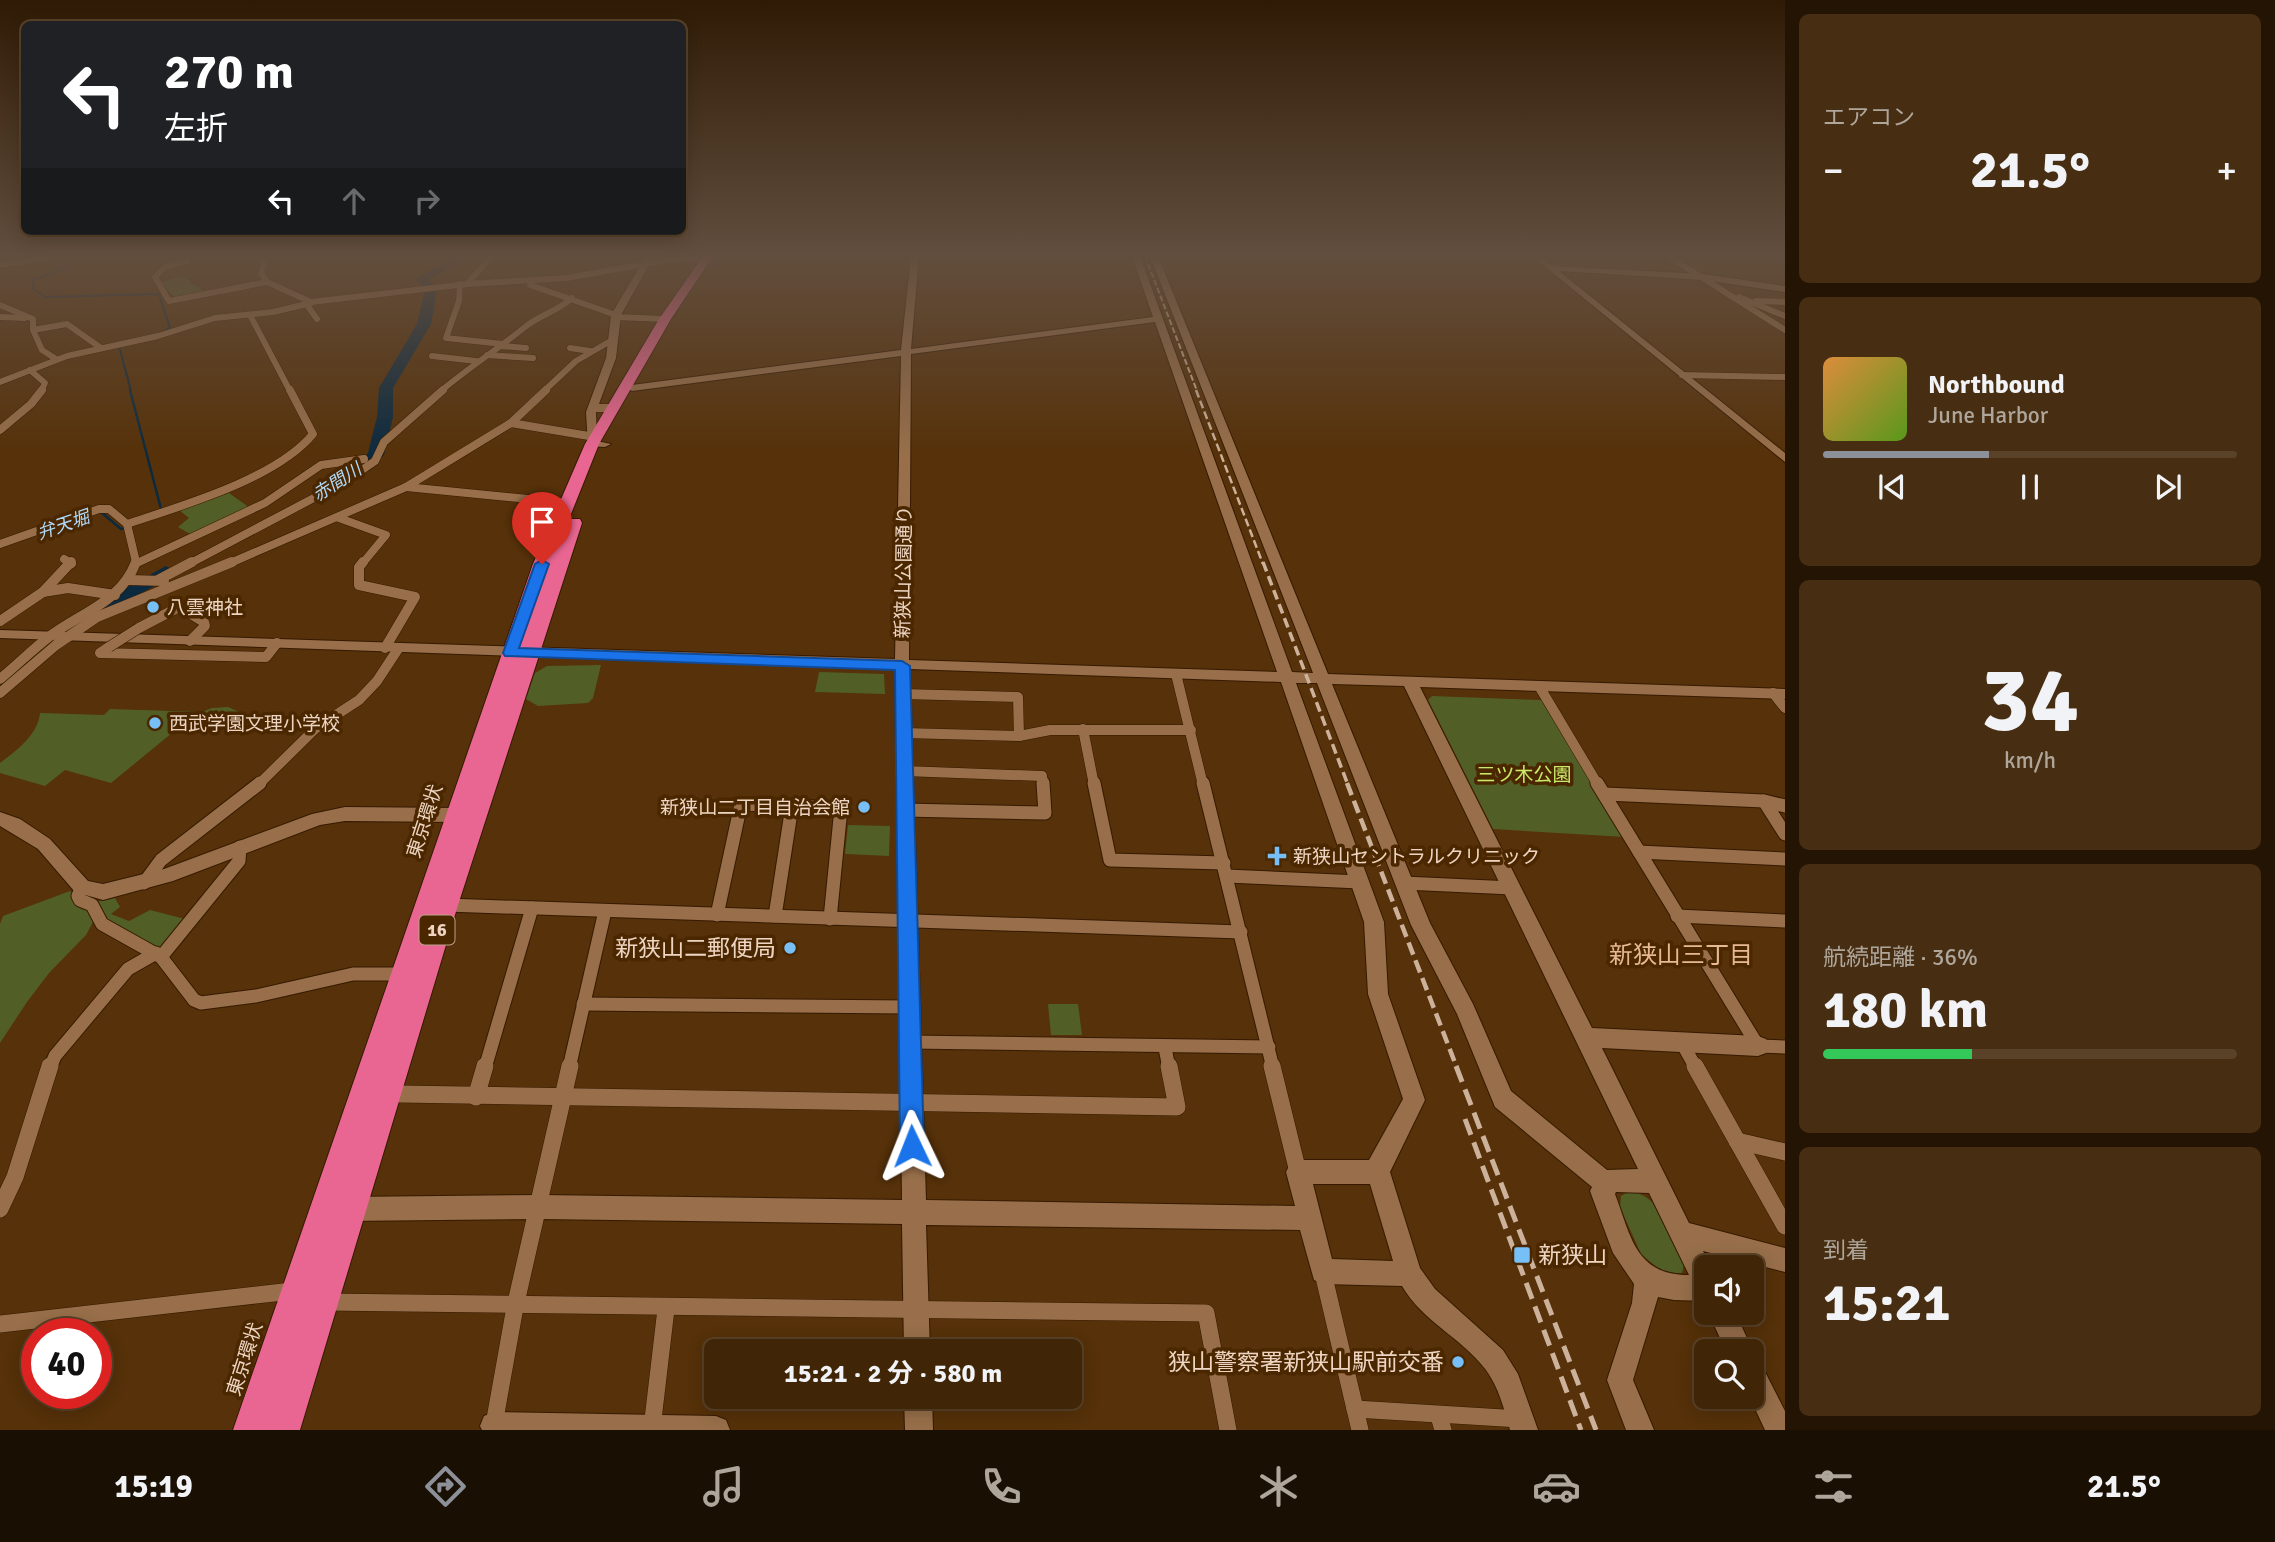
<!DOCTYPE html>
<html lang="ja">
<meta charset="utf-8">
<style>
:root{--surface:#402507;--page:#472d11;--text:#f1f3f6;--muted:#aea59b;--line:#594228;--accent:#8c9099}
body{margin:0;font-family:Signika,"Noto Sans JP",sans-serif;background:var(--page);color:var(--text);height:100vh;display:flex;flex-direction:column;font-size:26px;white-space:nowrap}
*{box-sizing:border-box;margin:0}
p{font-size:23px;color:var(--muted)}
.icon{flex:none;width:38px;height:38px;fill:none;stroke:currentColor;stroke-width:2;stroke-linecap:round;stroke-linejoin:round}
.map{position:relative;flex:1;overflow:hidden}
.drawer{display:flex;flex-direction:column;gap:14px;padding:14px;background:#231404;width:490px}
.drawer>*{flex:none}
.top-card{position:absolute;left:21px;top:21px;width:665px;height:214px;border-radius:10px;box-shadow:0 4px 18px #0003,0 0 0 2px var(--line);background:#202124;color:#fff;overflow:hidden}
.buttons{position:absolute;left:1694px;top:1255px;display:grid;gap:14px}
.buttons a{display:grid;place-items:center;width:70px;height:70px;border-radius:10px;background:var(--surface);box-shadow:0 4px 18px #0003,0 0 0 2px var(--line);font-size:35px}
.speed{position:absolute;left:21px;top:1318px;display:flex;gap:14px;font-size:35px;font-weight:700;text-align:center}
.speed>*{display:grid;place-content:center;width:91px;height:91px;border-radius:50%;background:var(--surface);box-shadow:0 4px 18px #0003,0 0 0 2px var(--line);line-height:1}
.speed .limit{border:10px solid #d22;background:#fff;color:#111}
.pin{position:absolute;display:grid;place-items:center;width:60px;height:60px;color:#fff;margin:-72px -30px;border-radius:50% 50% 50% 0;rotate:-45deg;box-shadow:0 0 7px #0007}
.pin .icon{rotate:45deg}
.me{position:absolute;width:77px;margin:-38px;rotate:358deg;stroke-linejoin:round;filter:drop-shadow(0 0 5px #0008)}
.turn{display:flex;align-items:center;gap:24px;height:147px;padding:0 28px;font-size:32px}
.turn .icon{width:91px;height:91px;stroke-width:2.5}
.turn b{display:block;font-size:49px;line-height:60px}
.lanes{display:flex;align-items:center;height:66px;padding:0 28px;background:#0003;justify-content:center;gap:35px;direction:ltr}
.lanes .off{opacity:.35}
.big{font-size:52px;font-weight:700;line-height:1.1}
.drawer .card{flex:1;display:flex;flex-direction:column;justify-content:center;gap:10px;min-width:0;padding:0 24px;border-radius:10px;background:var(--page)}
.drawer .dial{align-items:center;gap:0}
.dial b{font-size:91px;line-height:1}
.song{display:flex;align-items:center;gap:21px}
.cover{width:84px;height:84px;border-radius:10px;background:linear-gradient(135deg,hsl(30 70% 55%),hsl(90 70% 35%))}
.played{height:7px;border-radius:4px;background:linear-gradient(90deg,var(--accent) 40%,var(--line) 40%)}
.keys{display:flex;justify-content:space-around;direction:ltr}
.heat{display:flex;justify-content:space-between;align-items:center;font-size:38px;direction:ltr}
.charge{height:10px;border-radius:5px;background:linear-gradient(90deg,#34c759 36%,var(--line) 0)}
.trip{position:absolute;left:704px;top:1339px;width:378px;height:70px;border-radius:10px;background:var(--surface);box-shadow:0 4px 18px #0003,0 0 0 2px var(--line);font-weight:700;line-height:70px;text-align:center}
.tabs{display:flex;height:112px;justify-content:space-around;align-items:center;background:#1a0f03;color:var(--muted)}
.tabs .icon{width:49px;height:49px}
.tabs .current{color:var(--accent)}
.tabs b{font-size:32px;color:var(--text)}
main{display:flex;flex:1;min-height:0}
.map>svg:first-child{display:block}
</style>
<main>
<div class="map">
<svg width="1785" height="1430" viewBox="0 0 1785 1430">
<rect width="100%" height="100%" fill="#563109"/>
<!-- green -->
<g fill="#515f26">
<path d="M182,276l9,5 -2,3h5l12,9 -30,5 -17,-15z"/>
<path d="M229,493l21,15 -58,27 -14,-8 11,-9 -10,-8z"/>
<path d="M601,665l-8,33 -5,5 -50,3 -12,-7 9,-26 12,-7z"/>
<path d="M819,672l65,2 1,20 -70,-2z"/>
<path d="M1432,696l109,4 84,137 -132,-8 -65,-129z"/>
<path d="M228,707l16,7 -66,14 -67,55 -46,-13 -20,16 -45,-13v-10c16,-12 38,-28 40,-50l64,2 6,-6 92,3 10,-4z"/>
<path d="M848,825l42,1 -1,30 -44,-2z"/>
<path d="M70,891l25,27 -9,17 -37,38 -22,29 -27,41v-119l3,-8z"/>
<path d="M115,898l5,9 -9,7 18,7 21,-11 39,10 -28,31 -56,-27 -9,-22z"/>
<path d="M1048,1004h30l4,31h-31z"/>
<path d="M1630,1191c32,5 42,44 55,70l-3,12 -17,1 -24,-20 -21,-47 1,-11z"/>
</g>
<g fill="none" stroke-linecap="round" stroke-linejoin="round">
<!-- stream-far1 -->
<g stroke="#0c2a3f" stroke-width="2">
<path d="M66,256l3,12 -35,11 -1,10 13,8 113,-3 11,34 -6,3"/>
<path d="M119,346l12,45"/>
</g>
<!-- stream -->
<g stroke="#0c2a3f" stroke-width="2.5">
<path d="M130,390l31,119"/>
<path d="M101,512l20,17 4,-1"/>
</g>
<!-- river -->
<g fill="#0c2a3f" fill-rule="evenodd">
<path d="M455,256h14l-40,24 8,10 -6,34 -38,64v29l-9,38 -15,16h-12l-2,-4 13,-14 9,-36 2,-29 38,-64 8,-34 -9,-11z"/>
<path d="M166,566l10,6 -3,4 -74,40h-14l-3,-4z"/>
</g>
<defs>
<g id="street-far4">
<path d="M260,256l4,9 -3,8 6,9 44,20 156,-18 100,-6 100,-18 46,-2"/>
<path d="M1668,256l117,74"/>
<path d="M197,257l3,-1"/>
<path d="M187,261l-22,6 -10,10 14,24 98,-19"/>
<path d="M0,265l57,-9"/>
<path d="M460,284l-1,17 -13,37 57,6"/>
<path d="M467,284l25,-28"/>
<path d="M530,285l86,30"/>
<path d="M1739,297l46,19"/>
<path d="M1756,301l29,1"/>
<path d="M0,305l33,14v11l34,-6 34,24"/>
<path d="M307,305l10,14"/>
<path d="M250,315l40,76"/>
<path d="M0,317l25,1"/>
<path d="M615,317l50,2"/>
<path d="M33,330l9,20 14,9"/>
<path d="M500,346l26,2"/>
<path d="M570,348l20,3"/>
<path d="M487,355l46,3"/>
<path d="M432,356l44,5"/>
<path d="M30,370l15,13 -4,8"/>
<path d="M1682,375l103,2"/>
<path d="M0,382l67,-26 91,-20 57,-18 58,-6 38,-9"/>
<path d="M441,391c27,-23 57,-42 84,-64 15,-12 33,-16 47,-29"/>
<path d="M544,391l32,-30 38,-22"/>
</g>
<g id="street-far3">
<path d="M592,408h19"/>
<path d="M511,423l78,13"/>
<path d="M0,430l31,-26 11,-14"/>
<path d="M406,487l162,16"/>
<path d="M339,518l47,17 -24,29"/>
<path d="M127,524l9,38"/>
<path d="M0,544l99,-35h10l18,15c54,-18 149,-45 186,-90l-23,-44"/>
<path d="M64,559l8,5"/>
<path d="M135,564l130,-61 56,-38 43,-6"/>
<path d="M189,564l157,-83 29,-20 9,-19 59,-52"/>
<path d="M228,564l178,-77 105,-64 35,-33"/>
</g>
<g id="street-far2">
<path d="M363,562l-4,5v18l56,12 -30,51"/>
<path d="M129,580l35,1"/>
<path d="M158,580l34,-18"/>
<path d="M43,592l25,-4 47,7"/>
<path d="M0,621l43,-29 28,-30"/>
<path d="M139,628l40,-21 25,15 1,4 -15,15"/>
<path d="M109,647l-9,6 166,4 11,-14"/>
<path d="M1176,674l27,111"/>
<path d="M0,679c17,-14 33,-30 50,-43 32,-24 71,-34 86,-74"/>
<path d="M1539,686l59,99"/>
<path d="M0,693l56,-48 41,-28 135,-55"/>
<path d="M1773,693l12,15"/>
<path d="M903,694l115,3 1,39"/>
<path d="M1083,729l11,56"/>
<path d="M904,733l115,3 31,-6h141"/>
<path d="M904,771l138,5 1,9"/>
<path d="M258,785l58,-57 43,-28 18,-19 21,-32"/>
</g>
<g id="street-far1">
<path d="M1094,783l16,77 114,3"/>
<path d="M1203,783l70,285"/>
<path d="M1597,783l161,263 27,1"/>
<path d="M1605,794l159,7 21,5"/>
<path d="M1764,801l21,33"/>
<path d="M904,810l141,3 -2,-30"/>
<path d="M1639,852l146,7"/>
<path d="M1227,876l133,6"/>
<path d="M144,883l17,-23 99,-77"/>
<path d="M1404,883l108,5"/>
<path d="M82,887l-4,9 2,4 12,5 10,19 59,33 33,43 7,3 55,-7 97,-22h51"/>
<path d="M446,905l795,27"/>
<path d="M717,915l24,-111 100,4 -11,111"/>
<path d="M775,916l17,-110"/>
<path d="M1677,916l108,5"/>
<path d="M161,957l78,-96 1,-14"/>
<path d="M583,1004l326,3"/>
<path d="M910,1042l359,5"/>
<path d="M1682,1043l14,25"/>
<path d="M1165,1048l4,20"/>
<path d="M50,1068l5,-12 73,-87 28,-16"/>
<path d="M485,1068l47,-160"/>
<path d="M569,1068l36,-157"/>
</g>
<g id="street">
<path d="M1272,1066l26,106"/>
<path d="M1695,1066l90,160"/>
<path d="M400,1094l777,13 -8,-41"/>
<path d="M476,1097l9,-31"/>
<path d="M1737,1141l48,11"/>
<path d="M0,1209l15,-32 35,-111"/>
<path d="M1323,1273l37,157"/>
<path d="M324,1302l882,11 22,117"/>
<path d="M0,1324l292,-33"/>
<path d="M1355,1409l165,10"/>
<path d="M1439,1416l4,14"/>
<path d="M652,1428l14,-119"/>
<path d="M493,1430l22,-123 55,-241"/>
</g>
<g id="secondary">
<path d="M646,256h8l-33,59 -5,43 -20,54 1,29 14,3 -6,3 -17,-1 -2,-34 20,-54 5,-43z"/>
<path d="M911,256h8l-8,93 242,-32 -21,-61h8l152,416 21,1 -163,-417h8l170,418 457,15v10l-365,-12 172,341 166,8 8,3 3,7 -3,7 -8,3 -156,-8 87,175 96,25v24l-82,-21 8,16h-5v34l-32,-1 -16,-3 -25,83 21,50h-28l-19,-50 25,-77 2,-19 -21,-31 -23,-62 2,-4 -97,-80 -38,-93 -46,-89 -94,-242h-21l88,239 4,72 37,106 -35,72 30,96 15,21 68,61 15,24 20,56h-28c-6,-21 -11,-42 -24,-60 -24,-32 -63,-48 -84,-84l-79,-2 -9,-4 -14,-50 -374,-5 4,126h-26l-2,-127 -362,-5 -194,2 -9,-3 -3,-9 3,-9 9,-3 194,-2 362,5 -7,-531 -895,-31v-8l895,29 6,-303 -269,35 -5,-3 5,-3 269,-35zM1155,322l122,350 -368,-12 2,-306zM910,669l371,13 83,240 4,72 35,105 -34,61h-71l-8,4 -4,8 9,34 -369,-6zM1332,684l72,2 234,483 -31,1 -96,-79 -38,-87 -43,-81zM1313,1184h57l23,77 -61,-2zM1616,1192l33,1 40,82c-54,0 -58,-39 -74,-81z"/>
<path d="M1532,256h9l12,10 150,8 82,12v6l-82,-12 -144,-9 226,182v9z"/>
<path d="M345,807l112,1 6,2 3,5 -3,5 -6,2 -112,-1 -25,4 -147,56 -70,19 -28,-8 -37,-43 -38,-23v-14l20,7 30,20 38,42 15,3 61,-15 148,-55z"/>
<path d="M1708,1312h27l18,39 -1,4v-4h-26z"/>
<path d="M1752,1360l9,4 24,47v19h-20l-16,-34h3z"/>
<path d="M904,1396h28l1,34h-28z"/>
<path d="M494,1412l222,4 10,4 4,10h-248l-2,-4 4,-10z"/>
</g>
<path id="highway" d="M703,256h10l-42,63 -72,125 -30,75h11l2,4 -124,382 -158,525h-67l300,-866 52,-120 74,-125z"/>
</defs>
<!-- street-far4 casing -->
<use href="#street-far4" stroke="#361a00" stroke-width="7"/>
<!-- street-far3 casing -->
<use href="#street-far3" stroke="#361a00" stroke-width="9"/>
<!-- street-far2 casing -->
<use href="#street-far2" stroke="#361a00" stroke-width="11"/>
<!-- street-far1 casing -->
<use href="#street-far1" stroke="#361a00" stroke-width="15"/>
<!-- street casing -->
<use href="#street" stroke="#361a00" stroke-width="18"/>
<!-- secondary casing -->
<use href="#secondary" stroke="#361a00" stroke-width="2"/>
<!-- highway casing -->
<use href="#highway" stroke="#361a00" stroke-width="2"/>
<!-- street-far4 -->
<use href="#street-far4" stroke="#986f4a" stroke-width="6"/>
<!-- street-far3 -->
<use href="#street-far3" stroke="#986f4a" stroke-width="8"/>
<!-- street-far2 -->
<use href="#street-far2" stroke="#986f4a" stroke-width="10"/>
<!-- street-far1 -->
<use href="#street-far1" stroke="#986f4a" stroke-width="13"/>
<!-- street -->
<use href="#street" stroke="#986f4a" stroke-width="17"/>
<!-- secondary -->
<use href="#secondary" fill="#986f4a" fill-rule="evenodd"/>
<!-- highway -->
<use href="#highway" fill="#ea6692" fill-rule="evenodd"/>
<!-- rail-far4 -->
<path stroke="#cdb29b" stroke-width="2" stroke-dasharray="6 2.5" stroke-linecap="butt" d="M1145,256l52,135"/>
<!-- rail-far3 -->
<path stroke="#cdb29b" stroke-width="2.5" stroke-dasharray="8 3.5" stroke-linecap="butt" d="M1196,390l67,174"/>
<!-- rail-far2 -->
<path stroke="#cdb29b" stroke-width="3.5" stroke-dasharray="10 5" stroke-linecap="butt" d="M1263,562l85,223"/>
<!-- rail-far1 -->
<path stroke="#cdb29b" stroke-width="4.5" stroke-dasharray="13 6" stroke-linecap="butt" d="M1347,783l110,285"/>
<!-- rail -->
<g stroke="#cdb29b" stroke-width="5" stroke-dasharray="17 8" stroke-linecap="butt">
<path d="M1456,1066l140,364"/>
<path d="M1465,1119l116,311"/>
</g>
<defs>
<path id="street-bridge" d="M109,647l30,-19"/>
</defs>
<!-- street-bridge casing -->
<use href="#street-bridge" stroke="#361a00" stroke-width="11" stroke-linecap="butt"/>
<!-- street-bridge -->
<use href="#street-bridge" stroke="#986f4a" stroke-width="10"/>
</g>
<!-- sky -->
<linearGradient id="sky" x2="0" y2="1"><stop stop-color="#2f1b05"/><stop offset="0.56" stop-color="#624e3e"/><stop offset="1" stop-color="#624e3e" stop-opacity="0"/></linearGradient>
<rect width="1785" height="456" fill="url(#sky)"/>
<!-- route -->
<path fill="#1a73e8" stroke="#114b97" stroke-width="2" d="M542,560l7,4 -30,84 383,13 8,5 14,480 -4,9 -8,3 -8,-3 -4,-9 -5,-476 -390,-14 -2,-3 32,-89z"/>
<!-- markers -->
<g fill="#76c0f7" stroke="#4b2700" stroke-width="2.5">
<circle cx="153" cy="607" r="7"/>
<circle cx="155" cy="723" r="7"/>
<circle cx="864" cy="807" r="7"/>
<path d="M1273.5 845.5h7v7h7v7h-7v7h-7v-7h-7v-7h7z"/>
<circle cx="790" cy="948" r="7"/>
<rect x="1513" y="1246" width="18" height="18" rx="3.5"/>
<circle cx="1458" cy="1362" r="7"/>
</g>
<g text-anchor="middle" stroke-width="7" stroke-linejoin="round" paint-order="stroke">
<!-- far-water labels -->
<g font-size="18" font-style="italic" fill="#afd9fa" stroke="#4b2700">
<text transform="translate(337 482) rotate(-33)" y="6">赤間川</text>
<text transform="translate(63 525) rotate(-19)" y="6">弁天堀</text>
</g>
<!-- shield labels -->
<rect fill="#4b2700" stroke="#bca188" stroke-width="2" x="419.5" y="915.5" width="35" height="29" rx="5"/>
<g font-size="18" font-weight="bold" fill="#edd5c2">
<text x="437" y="936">16</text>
</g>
<!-- street labels -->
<g font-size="19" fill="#edd5c2" stroke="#4b2700">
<text transform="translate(903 572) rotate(-89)" y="7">新狭山公園通り</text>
<text transform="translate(424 821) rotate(-72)" y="7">東京環状</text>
<text transform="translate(244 1359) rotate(-72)" y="7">東京環状</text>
</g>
<!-- poi labels -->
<g font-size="19" fill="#edd5c2" stroke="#4b2700" text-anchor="start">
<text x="167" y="614">八雲神社</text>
<text x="169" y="730">西武学園文理小学校</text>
<text x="850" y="814" text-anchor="end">新狭山二丁目自治会館</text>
<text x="1293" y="863">新狭山セントラルクリニック</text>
</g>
<!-- park labels -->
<g font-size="19" fill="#c9ea69" stroke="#4b2700">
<text x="1524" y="781">三ツ木公園</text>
</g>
<!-- near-poi labels -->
<g font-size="23" fill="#edd5c2" stroke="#4b2700" text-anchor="end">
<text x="776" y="956">新狭山二郵便局</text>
<text x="1538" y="1263" text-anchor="start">新狭山</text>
<text x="1444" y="1370">狭山警察署新狭山駅前交番</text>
</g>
<!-- near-neighbourhood labels -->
<g font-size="24" fill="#e7b992" stroke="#4b2700">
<text x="1681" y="963">新狭山三丁目</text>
</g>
</g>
</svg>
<div class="buttons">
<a><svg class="icon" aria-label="sound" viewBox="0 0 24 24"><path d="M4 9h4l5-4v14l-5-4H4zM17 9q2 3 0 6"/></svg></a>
<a><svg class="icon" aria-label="search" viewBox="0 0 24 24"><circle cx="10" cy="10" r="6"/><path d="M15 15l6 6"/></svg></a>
</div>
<div class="speed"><div class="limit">40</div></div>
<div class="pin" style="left:542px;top:564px;background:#d93025"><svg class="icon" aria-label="arrive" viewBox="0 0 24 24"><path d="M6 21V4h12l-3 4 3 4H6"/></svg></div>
<svg class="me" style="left:912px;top:1146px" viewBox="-20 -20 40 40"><path d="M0-17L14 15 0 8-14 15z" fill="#1a73e8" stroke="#fff" stroke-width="4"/></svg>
<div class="trip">15:21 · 2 分 · 580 m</div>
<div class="top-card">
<div class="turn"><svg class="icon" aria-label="left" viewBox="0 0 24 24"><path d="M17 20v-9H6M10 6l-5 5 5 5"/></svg><div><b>270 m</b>左折</div></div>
<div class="lanes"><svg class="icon" aria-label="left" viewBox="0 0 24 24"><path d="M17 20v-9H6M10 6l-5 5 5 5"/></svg><svg class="icon off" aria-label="ahead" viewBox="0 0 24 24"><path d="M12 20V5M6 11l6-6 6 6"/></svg><svg class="icon off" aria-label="right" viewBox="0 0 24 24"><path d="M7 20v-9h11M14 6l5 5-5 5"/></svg></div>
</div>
</div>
<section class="drawer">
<div class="card"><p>エアコン</p>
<div class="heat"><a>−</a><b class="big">21.5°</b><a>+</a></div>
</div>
<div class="card">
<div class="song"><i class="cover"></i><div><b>Northbound</b><p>June Harbor</p></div></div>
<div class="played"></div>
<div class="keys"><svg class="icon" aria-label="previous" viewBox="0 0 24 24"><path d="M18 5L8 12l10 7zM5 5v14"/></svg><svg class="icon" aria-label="pause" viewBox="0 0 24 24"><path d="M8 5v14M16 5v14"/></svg><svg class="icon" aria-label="next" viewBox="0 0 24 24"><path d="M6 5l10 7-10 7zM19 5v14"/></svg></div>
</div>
<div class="card dial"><b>34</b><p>km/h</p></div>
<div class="card"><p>航続距離 · 36%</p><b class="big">180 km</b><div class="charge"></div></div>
<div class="card"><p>到着</p><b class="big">15:21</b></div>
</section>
</main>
<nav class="tabs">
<b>15:19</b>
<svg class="icon current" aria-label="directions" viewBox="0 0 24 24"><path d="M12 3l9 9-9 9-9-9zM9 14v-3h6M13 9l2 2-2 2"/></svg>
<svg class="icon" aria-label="music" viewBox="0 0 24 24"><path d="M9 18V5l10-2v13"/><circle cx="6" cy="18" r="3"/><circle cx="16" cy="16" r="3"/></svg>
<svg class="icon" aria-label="phone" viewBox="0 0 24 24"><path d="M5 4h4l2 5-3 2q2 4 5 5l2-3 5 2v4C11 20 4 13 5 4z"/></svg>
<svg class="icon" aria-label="climate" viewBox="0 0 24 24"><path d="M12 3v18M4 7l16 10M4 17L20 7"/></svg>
<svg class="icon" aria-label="car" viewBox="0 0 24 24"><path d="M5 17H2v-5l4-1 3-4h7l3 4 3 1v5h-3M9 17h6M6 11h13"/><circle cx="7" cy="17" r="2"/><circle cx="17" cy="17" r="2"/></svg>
<svg class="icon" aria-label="filters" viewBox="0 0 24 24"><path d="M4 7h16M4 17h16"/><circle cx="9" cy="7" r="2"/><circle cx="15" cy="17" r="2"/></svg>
<b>21.5°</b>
</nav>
